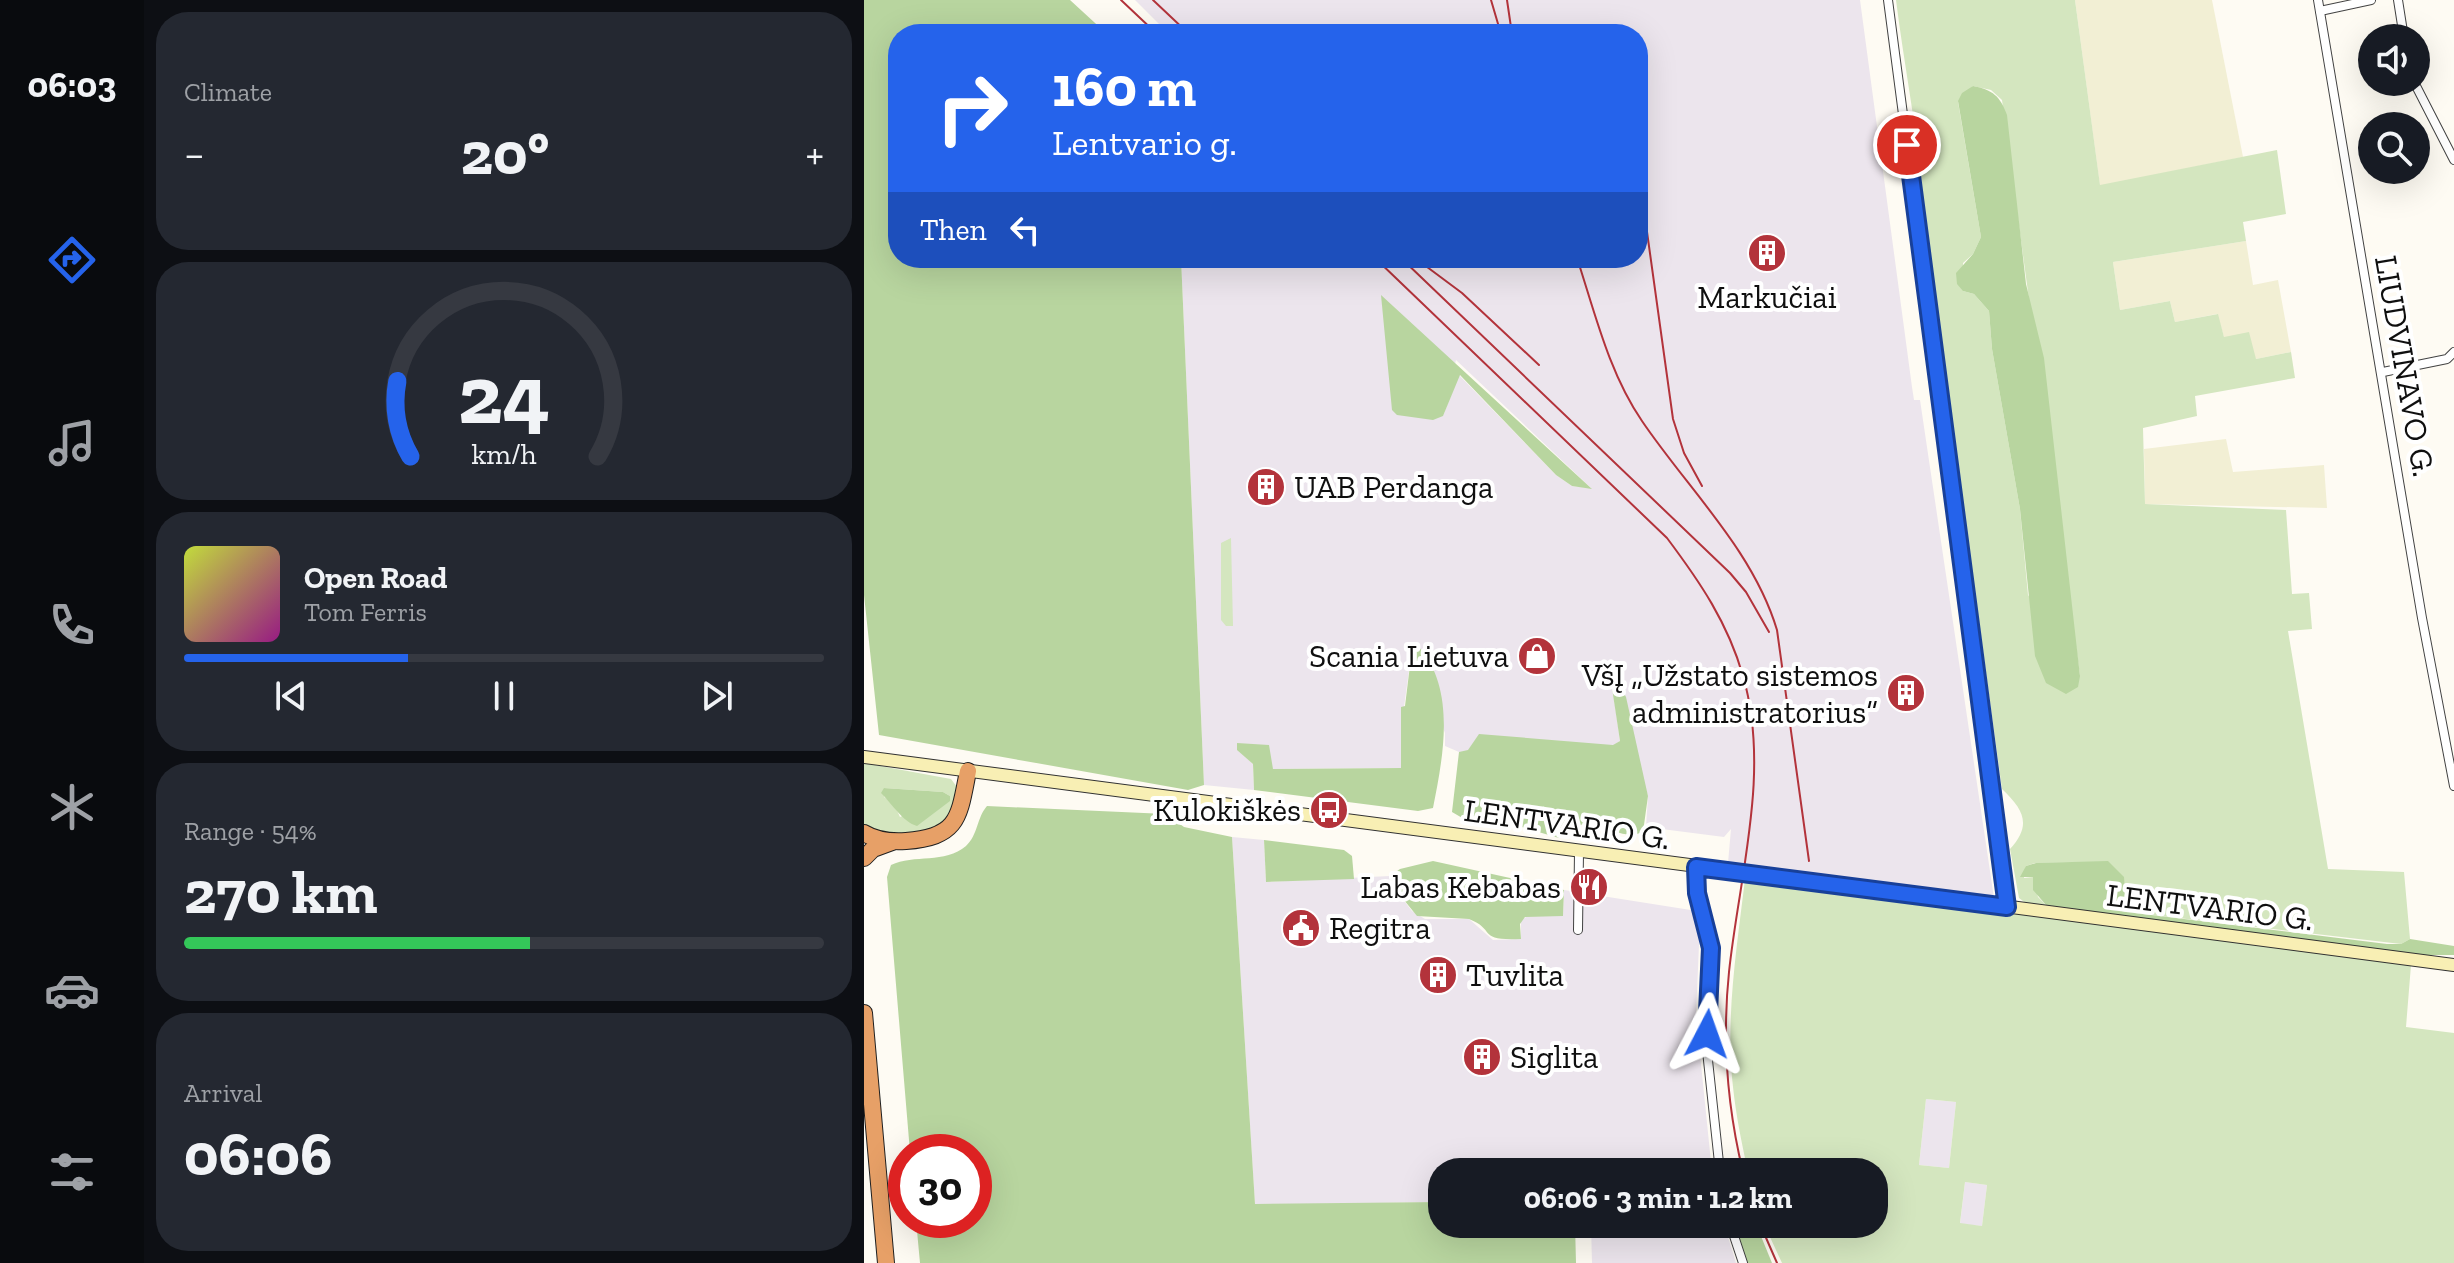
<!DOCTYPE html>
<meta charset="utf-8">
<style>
:root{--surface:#171b24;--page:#242831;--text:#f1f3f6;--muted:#9ea1a6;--line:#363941;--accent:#2563eb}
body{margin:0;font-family:"Zilla Slab",serif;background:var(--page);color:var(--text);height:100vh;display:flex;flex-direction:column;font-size:30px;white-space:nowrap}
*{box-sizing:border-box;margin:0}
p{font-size:26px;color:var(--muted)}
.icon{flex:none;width:44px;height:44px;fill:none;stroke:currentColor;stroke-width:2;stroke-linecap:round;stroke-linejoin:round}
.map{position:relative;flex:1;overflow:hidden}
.side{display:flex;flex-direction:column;gap:12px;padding:12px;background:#0d0f14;width:720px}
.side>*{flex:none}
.hud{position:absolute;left:24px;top:24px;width:760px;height:244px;border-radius:32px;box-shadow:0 8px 32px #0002;background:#2563eb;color:#fff;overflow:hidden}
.fabs{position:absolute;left:1494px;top:24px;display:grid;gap:16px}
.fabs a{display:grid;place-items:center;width:72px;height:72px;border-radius:50%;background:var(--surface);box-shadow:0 8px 32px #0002;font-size:40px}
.speed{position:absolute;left:24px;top:1134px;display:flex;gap:16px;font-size:40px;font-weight:700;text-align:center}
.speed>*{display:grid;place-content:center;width:104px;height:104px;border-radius:50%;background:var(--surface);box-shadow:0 8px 32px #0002;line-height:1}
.speed .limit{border:12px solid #d22;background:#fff;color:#111}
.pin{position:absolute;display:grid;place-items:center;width:68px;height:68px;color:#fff;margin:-34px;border:4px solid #fff;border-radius:50%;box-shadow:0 2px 8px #0007}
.me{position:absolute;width:88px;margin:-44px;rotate:4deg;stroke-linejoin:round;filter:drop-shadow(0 0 6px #0008)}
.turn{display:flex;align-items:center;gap:28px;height:168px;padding:0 32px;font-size:36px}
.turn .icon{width:104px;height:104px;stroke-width:2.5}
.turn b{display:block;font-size:56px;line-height:68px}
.then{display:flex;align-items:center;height:76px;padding:0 32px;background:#0003;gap:16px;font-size:30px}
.big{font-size:60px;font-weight:800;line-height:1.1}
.side .card{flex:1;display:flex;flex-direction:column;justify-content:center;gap:12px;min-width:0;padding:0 28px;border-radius:32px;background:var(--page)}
.side .dial{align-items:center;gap:0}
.dial svg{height:208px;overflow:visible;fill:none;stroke:var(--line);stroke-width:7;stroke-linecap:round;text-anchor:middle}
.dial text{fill:var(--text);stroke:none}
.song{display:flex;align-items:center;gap:24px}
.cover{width:96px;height:96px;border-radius:12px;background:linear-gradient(135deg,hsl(70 70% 55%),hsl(310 70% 35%))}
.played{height:8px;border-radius:4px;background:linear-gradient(90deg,var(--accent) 35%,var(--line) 35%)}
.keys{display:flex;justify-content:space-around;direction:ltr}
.heat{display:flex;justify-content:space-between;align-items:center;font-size:44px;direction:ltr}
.charge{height:12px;border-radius:6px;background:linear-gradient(90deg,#34c759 54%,var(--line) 0)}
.trip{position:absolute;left:564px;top:1158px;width:460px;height:80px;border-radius:32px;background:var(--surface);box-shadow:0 8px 32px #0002;font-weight:800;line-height:80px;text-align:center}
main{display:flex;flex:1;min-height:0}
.menu{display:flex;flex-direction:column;width:144px;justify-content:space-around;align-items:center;background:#090b0e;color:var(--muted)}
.menu .icon{width:56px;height:56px}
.menu .current{color:var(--accent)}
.menu b{font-size:36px;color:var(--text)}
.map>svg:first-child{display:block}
</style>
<main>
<nav class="menu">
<b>06:03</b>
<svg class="icon current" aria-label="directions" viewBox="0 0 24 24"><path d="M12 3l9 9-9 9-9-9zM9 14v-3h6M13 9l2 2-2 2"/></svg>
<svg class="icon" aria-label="music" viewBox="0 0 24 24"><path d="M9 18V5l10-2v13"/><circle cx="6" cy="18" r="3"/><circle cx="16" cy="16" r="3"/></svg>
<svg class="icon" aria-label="phone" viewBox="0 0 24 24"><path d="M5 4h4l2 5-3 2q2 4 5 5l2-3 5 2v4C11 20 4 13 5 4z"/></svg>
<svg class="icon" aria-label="climate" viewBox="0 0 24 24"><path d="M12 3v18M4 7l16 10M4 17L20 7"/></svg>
<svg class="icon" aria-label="car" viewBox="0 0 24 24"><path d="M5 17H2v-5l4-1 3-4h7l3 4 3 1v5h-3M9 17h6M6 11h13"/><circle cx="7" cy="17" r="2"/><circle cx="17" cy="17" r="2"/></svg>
<svg class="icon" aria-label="filters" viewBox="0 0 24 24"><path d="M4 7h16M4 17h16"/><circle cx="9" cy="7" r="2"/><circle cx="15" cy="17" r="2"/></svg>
</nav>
<section class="side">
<div class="card"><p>Climate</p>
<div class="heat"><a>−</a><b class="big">20°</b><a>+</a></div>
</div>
<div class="card dial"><svg viewBox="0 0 100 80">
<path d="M14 69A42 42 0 1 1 86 69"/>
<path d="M14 69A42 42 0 0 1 9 40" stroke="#2563eb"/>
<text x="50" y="56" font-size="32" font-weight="700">24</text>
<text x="50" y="72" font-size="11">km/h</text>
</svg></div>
<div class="card">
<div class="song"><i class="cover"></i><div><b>Open Road</b><p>Tom Ferris</p></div></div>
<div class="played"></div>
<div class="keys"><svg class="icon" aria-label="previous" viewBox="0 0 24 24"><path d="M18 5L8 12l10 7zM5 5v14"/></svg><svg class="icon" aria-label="pause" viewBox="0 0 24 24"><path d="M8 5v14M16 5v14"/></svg><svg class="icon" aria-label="next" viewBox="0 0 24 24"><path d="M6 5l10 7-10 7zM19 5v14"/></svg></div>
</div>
<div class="card"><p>Range · 54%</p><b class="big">270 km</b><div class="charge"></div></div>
<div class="card"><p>Arrival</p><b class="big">06:06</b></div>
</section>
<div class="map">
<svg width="1590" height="1263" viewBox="0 0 1590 1263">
<rect width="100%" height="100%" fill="#fefbf3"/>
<!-- industrial -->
<g fill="#ece5ed" fill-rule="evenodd">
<path d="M271,0h725l52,387 2,13h6l74,498 -266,-35 3,-34 -7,8 -78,-10 2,-31 -38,-126 10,71 -6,4 -155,7 -14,-6v-13l-33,-84 -8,58 -3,1 1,60 -129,1 -35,-19 15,14 1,26 -50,-5 -23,-527h457v-224h-469zM592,360l135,128 -19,-2 -16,-11 -97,-100 -16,41z"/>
<path d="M368,837l32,3 2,42 124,-6 1,8 21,27 13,8h44l24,21 28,-1v-19l9,-5 33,1 1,-26 133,21 3,11 -4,93 16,157h-270v30l-187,3z"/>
<path d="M1062,1099l30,3 -7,66 -30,-3z"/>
<path d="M1101,1182l22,3 -5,41 -22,-2z"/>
<path d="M727,1224h133l12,39h-144z"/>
</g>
<!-- farmland -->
<g fill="#f2efd4">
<path d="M1211,0h137l31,157 -143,29z"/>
<path d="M1382,241l7,44 25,-5 13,72 -35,7 -32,-22 -7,-23 -42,8 -5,-21 -50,9 -7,-48z"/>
<path d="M1362,439l7,33 91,-7 3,43 -182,-4 -1,-55z"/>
</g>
<!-- green -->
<g fill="#d4e6bf" fill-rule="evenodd">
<path d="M1032,0h179l25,185 177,-35 9,64 -43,8 3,19 -133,21 7,48 50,-9 5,21 43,-8 6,23 25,-5 7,27 35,-7 4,26 -100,18 2,20 -54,12 2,76 141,6 6,84 17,-1 3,36 -24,2 40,238 76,3 6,67 -9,5 -266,-31 -9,-8 -18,-43 -73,1 -9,3 -2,12 9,-1 5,20 8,8 -19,-1 -8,-6 -9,-49c22,-24 14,-39 -8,-60l-83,-604h3c-6,-61 -18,-121 -26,-185zM1109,86l18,4 11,10 78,576 -52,-81 -8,-86 -28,-160 -3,-38 -15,-17 -11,-3v-28l10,-9 8,-17 -23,-135z"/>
<path d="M367,538l2,88h-7l-5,-6v-77z"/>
<path d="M0,763l87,16 6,8 -6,28 -21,17 -47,4 -19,-7zM20,788l59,4 7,4 -50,21 -6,-13 -10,-7z"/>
<path d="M881,879l666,86 -5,62 48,6v230h-672l-18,-39h110v-52h-126c-6,-28 -12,-56 -15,-85 -8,-69 4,-140 12,-208zM1062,1099l30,3 -7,66 -30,-3zM1101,1182l22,3 -5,41 -22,-3z"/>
</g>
<!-- forest -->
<g fill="#b8d59f">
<path d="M0,0h206l37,34h-209v224h283l23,527 -16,5 -309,-55 -15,-140z"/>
<path d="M1109,86c20,4 27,10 34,29l19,169 18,74 36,318 -2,11 -12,7 -20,-11 -11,-27 -15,-147 -28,-160 -3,-38 -15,-17 -11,-3 -6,-7 -1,-11 17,-19 8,-17 -23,-136 4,-8z"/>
<path d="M517,295l211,194 -20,-3 -16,-11 -96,-100 -17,41 -10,4 -36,-5 -5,-5z"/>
<path d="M554,646c39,43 25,111 15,162l-15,3 -164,-21 -1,-26 -16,-14v-7l32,2 4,24 128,-1v-61l4,-1 7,-57z"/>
<path d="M745,668l17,29 22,99 -5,36c-17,6 -27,1 -41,-10h-16l-27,16 -44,-13 -51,-6 -12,-7 7,-60 9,-2 11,-16 134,11 7,-4z"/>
<path d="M20,788l59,4 7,4v5l-33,25c-14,-4 -24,-21 -36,-33z"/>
<path d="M123,806l179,8 18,13 48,10 23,367 187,-2v22h133l1,39h-656l-4,-43h58v-68h-64l-23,-275 4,-12c23,-11 54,-1 75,-19 12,-11 11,-29 21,-40z"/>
<path d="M400,840l80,10 8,6 2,23 -88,3z"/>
<path d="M569,861l131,29 -1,26 -38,1 -5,7 1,15c-45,2 -24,-9 -52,-20l-52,-3 -22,-27 -5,-13 10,-7z"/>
<path d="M1244,861l16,16 2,28 9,8 252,31h14l9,-5 44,7v9h-47l-361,-50 -13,-15v-13h-13l6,-11 10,-3z"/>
<path d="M871,1224h21l16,39h-26z"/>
</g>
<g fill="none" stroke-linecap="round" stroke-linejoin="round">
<defs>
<g id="street">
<path d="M1024,0l119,907"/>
<path d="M1454,0l104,618 32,168"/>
<path d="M1534,0l6,38"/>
<path d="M1456,11l51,-11"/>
<path d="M1550,82l40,78"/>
<path d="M1519,372l64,-13 7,-7"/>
<path d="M832,867l1,26 14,55 -4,103 13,121"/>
<path d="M714,930l1,-78"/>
<path d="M866,1224l13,39"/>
</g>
<path id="secondary" d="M0,757l1590,208"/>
<g id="highway">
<path d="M0,833c13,8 27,9 42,8 53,-4 53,-24 62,-70"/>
<path d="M0,858l9,-9 19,-7"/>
<path d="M0,1013l22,250"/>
</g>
</defs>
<!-- street casing -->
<use href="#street" stroke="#424242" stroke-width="10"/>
<!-- secondary casing -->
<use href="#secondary" stroke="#313131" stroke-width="14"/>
<!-- highway casing -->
<use href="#highway" stroke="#202020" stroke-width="18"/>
<!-- street -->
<use href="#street" stroke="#fff" stroke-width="8"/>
<!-- secondary -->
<use href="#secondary" stroke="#f8efb4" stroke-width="12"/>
<!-- highway -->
<use href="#highway" stroke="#e7a067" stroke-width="16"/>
<!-- rail -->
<g stroke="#b3333b" stroke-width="2">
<path d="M257,0l36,34"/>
<path d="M289,0l36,34"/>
<path d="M627,0l10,34"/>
<path d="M643,0l5,34"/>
<path d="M774,167l35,252 11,34 18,33"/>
<path d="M511,258l292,280c33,44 61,85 76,138 28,96 -4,200 -14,296 -7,68 -2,134 14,200"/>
<path d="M537,258l329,315 16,19 23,40"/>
<path d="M551,258l47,35 77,72"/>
<path d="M713,258c18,55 32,115 65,163 46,68 111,129 135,209l32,231"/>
<path d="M896,1224l17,39"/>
</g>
</g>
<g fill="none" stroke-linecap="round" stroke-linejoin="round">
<defs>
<path id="route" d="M843,1034l4,-86 -14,-55 -1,-26 311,40 -100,-762"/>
</defs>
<!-- route casing -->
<use href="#route" stroke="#184099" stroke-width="20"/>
<!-- route -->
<use href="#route" stroke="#2563eb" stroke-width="14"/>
</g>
<!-- icons -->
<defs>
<symbol id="building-disc" viewBox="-11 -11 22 22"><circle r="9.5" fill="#b3333b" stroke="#fff"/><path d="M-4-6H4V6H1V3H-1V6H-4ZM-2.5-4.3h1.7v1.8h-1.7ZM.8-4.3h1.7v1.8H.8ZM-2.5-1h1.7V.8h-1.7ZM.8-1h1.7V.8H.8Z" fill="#fff"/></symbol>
<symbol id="shop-disc" viewBox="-11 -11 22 22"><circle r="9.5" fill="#b3333b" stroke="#fff"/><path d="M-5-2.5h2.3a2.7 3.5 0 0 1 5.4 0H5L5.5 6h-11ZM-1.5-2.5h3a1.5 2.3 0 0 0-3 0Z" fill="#fff"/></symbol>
<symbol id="bus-disc" viewBox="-11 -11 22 22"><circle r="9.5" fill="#b3333b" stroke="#fff"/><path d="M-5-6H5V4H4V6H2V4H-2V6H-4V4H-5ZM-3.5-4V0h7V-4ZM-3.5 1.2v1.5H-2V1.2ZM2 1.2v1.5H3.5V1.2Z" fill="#fff"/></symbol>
<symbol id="restaurant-disc" viewBox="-11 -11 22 22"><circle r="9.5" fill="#b3333b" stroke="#fff"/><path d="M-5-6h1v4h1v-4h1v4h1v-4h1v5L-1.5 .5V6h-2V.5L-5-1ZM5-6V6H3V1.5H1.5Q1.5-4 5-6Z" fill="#fff"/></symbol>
<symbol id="civic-disc" viewBox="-11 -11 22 22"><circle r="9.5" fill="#b3333b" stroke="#fff"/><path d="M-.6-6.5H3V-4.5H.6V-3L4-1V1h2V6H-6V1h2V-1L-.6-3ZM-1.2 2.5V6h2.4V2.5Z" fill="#fff"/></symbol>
</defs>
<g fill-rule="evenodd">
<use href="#building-disc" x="881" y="231" width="44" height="44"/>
<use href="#building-disc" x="380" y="465" width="44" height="44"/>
<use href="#shop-disc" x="651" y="634" width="44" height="44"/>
<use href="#building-disc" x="1020" y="671" width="44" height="44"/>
<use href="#bus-disc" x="443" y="788" width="44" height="44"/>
<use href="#restaurant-disc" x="703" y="865" width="44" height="44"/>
<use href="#civic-disc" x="415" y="906" width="44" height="44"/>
<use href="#building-disc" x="552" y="953" width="44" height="44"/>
<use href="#building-disc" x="596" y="1035" width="44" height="44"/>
</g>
<g text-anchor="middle" stroke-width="8" stroke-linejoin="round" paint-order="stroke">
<!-- poi labels -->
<g font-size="32" fill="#0f0f0f" stroke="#fff" text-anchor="start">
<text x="903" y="308" text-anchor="middle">Markučiai</text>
<text x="430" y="498">UAB Perdanga</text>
<text x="645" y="667" text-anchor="end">Scania Lietuva</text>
<text x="1014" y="686" text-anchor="end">VšĮ „Užstato sistemos<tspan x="1014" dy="37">administratorius“</tspan></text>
<text x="437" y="821" text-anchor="end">Kulokiškės</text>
<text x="697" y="898" text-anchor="end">Labas Kebabas</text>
<text x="465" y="939">Regitra</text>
<text x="602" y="986">Tuvlita</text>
<text x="646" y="1068">Siglita</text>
</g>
<!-- street labels -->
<g font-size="32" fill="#0f0f0f" stroke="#fff">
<text transform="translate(1541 366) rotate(80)" y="11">LIUDVINAVO G.</text>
<text transform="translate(703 824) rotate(8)" y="11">LENTVARIO G.</text>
<text transform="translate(1346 907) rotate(7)" y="11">LENTVARIO G.</text>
</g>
</g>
</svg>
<div class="fabs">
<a><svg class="icon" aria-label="sound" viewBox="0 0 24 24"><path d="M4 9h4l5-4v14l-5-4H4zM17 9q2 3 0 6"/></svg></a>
<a><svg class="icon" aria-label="search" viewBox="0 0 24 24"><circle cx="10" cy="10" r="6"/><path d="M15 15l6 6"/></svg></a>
</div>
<div class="speed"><div class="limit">30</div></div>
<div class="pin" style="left:1043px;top:145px;background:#d93025"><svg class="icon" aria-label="arrive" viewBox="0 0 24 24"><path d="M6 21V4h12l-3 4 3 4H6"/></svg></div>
<svg class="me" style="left:843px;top:1034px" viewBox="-20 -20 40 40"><path d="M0-17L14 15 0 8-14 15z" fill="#2563eb" stroke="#fff" stroke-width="4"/></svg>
<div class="trip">06:06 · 3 min · 1.2 km</div>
<div class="hud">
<div class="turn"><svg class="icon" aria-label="right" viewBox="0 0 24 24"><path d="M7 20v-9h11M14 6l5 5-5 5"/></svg><div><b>160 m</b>Lentvario g.</div></div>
<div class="then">Then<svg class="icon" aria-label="left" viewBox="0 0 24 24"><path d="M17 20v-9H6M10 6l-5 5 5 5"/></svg></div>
</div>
</div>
</main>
